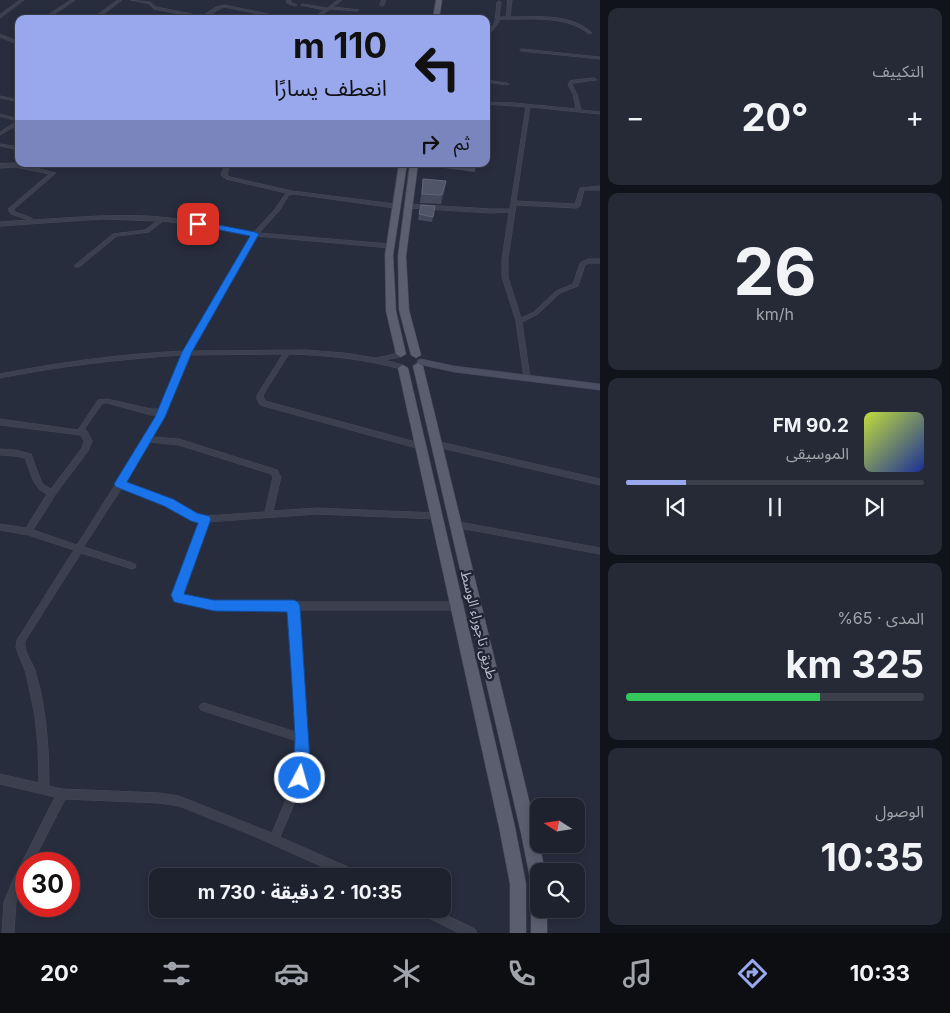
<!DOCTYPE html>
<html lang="ar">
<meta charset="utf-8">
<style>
:root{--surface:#1e222e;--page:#262a36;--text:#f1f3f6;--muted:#a1a4aa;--line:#3c3f4a;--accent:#99a7ed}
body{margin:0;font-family:Inter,"Noto Sans Arabic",sans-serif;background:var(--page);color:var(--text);direction:rtl;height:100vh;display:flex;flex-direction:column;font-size:19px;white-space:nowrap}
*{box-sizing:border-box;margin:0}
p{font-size:16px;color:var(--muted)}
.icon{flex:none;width:28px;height:28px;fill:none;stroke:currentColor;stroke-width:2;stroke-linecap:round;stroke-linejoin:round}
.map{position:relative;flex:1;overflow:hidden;direction:ltr}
.panel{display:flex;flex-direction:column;gap:8px;padding:8px;background:#101319;width:350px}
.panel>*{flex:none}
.guide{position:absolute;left:15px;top:15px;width:475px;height:152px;border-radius:10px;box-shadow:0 2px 8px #0003,0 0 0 1px var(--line);direction:rtl;background:#99a7ed;color:#111;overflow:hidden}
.needle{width:32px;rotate:282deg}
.tools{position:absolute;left:530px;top:798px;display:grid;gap:10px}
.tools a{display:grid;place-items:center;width:55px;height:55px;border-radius:10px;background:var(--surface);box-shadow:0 2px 8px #0003,0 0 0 1px var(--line);font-size:25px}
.speed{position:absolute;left:15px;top:852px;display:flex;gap:10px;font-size:25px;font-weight:700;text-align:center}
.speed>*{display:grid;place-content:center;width:65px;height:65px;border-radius:50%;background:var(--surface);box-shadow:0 2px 8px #0003,0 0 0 1px var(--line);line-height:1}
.speed .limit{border:8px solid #d22;background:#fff;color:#111}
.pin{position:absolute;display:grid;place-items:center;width:42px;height:42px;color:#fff;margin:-21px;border-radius:10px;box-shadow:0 2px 8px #0006}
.me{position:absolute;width:55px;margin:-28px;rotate:6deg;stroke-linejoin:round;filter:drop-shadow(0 0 4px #0008)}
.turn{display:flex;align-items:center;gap:18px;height:105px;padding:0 20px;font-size:22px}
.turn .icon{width:65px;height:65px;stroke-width:2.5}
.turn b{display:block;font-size:35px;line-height:42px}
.then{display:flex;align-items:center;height:48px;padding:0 20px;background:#0003;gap:10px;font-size:19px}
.big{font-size:38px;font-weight:700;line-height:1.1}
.panel .card{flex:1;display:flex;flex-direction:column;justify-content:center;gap:8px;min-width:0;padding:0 18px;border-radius:10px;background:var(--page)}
.panel .dial{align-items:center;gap:0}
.dial b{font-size:65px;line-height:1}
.song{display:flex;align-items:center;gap:15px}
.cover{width:60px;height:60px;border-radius:8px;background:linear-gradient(135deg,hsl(70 70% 55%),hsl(230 70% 35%))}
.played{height:5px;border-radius:2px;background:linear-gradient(90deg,var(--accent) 20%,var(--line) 20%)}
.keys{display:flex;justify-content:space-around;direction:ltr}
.heat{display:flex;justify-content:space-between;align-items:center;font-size:28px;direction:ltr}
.charge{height:8px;border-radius:4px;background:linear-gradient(90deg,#34c759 65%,var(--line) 0)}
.trip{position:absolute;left:149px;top:868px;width:302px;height:50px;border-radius:10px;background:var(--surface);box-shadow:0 2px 8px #0003,0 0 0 1px var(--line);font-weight:700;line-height:50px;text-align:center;direction:rtl}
.tabs{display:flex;height:80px;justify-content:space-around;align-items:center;background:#0c0e12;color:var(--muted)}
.tabs .icon{width:35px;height:35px}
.tabs .selected{color:var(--accent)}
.tabs b{font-size:22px;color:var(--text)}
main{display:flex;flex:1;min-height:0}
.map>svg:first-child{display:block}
</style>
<main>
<section class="panel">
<div class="card"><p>التكييف</p>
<div class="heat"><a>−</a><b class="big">20°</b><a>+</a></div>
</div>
<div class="card dial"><b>26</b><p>km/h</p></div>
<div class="card">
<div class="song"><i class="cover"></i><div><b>90.2 FM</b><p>الموسيقى</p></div></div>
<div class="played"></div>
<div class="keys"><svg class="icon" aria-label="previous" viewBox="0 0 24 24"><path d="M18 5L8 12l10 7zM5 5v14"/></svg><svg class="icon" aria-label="pause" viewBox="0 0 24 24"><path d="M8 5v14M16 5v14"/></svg><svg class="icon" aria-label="next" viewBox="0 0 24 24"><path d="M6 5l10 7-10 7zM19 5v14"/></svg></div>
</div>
<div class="card"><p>المدى · 65%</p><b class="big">325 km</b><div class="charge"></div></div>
<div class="card"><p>الوصول</p><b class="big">10:35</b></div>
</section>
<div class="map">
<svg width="600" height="933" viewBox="0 0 600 933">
<rect width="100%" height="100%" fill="#282d3e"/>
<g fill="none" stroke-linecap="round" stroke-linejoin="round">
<defs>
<g id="street">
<path d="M20,0h4l-24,18v-3z"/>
<path d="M71,0h4l-26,18h-2v-2z"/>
<path d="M118,0h4l-25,19h-5z"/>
<path d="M131,0l19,2 6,5 46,9 14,-9 8,-2 69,14h-9l-60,-12c-9,3 -16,12 -26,12l1,-1 -45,-9 -5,-5z"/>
<path d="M287,0h4l-1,2 7,3 -2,1 -8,-3z"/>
<path d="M338,0h4l-9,7 26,3 -2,1 -27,-2 -13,10h-5l12,-9 -23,-5 2,-1 24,4z"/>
<path d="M382,0h4l-2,5 -2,1 -2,-1z"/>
<path d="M508,0h4l-2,17c27,0 61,-4 82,16l-3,1c-24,-20 -61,-14 -90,-15v3l-13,17v-4l9,-13 2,-20 2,-1 2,1 -2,15h7z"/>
<path d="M0,34l19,8v3l-19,-8z"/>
<path d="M522,49l78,8v2l-79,-8 -1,-1z"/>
<path d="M594,78l2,1v1l-23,3 -1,2 5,9 4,16 19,2v2l-70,-7 -14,94 59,3 5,-16 20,-2v4h-16l-4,16 -3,2 -61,-3 -8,54v18l13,41 13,-6 22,-21 17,-7 7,-21 8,-4h12v4h-11l-4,2 -7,21 -18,7 -22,21 -16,8 8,56 -3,2 -3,-2 -8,-57 -14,-44v-18l7,-47 -18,1 -83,-5 -3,-2 3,-2 83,5h19l16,-102 -40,-3v-2l28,1 62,6 -3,-15 -5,-9 2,-4z"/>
<path d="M486,80l21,3 2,1 -2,1 -21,-3z"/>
<path d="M0,96l19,4v2l-19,-4z"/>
<path d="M0,114l19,5v5l-19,11v-3l17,-11 -17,-5z"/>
<path d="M0,144l19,3v3l-19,-4z"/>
<path d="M15,163l41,10 -42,36 1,3 17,6v2c38,-2 77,-6 115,-4 36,2 71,10 107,16l21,-23 11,-16 -60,-14 -5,-4 4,-11h5l-3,11 3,2 62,14 103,13 3,2 -3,2 -101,-14 -5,1 -10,16 -20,22 131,11 3,2 -3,2 -133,-12 -66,115 114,-1 39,3 32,5 23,-5h2l1,2 -1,2 -17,3 19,5 1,2 -3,2c-37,-10 -74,-14 -112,-15l-26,41 2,6 158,43 1,2 -1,2 -3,1 -160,-44 -3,-6v-4l26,-41 -94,1 -23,57 -15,25 28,2 98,31 4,7 -8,34 44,-3 119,5 3,1 1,2 -1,2 -3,1 -119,-5 -109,8 -26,72 1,2 31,6h242l3,1 1,3 -1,3 -3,1h-157l9,151 -3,17 -25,59 79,35 1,4h-17l-89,-40 -75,-30 -20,-3 -94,-4 -33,65h-6v11l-10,27 -2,31h-12l2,-31 9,-22 42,-83 -55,-13v-10l39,9 -1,-37 -3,-30 -9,-43 -10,-25 1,-8 57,-90 -46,-15 -28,-5v-6l26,4 21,-34c-15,-6 -16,-22 -22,-36l-10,-2 -15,-1v-6l15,1 16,4 10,27 3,4 7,4 31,-41 2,-7 -3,-6 -81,-10v-6l78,11 20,-30 9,-1 44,10h9l22,-54c-61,4 -122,11 -182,23v-4c61,-12 122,-20 184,-23l68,-116 -54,-9 -35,-5 -14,11 -32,4 -38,31h-4v-2l38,-31 32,-4 12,-9 -55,-2 -102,7v-4l29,-2 -18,-6 -3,-5 41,-35 -34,-7 -15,1v-4zM107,403l44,12h6l-35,59 -45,71 -44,-15 22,-35 33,-44 4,-10 -5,-10 -2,-1v-2l17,-24zM148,442l31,3 92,29 2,3 -8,35 -60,4 -9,-1 -24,-14 -47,-18zM122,488l44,17 26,15 8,2 -27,73 5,7 36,8h76l6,122 -92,-29 -3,1 -2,3 2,3 3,1 93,30 1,20 -3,17 -23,55 -93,-37 -20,-3 -97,-4 -13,-3c0,-33 -2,-65 -9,-97 -2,-6 -3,-13 -5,-19 -4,-10 -11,-18 -10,-29l56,-88 51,16 3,-1 1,-2 -1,-2 -51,-17z"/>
<path d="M436,441l164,38v6l-167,-39 -1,-2z"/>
<path d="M454,521l146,27v6l-146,-27 -3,-1 -1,-2 1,-2z"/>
<path d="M417,909h17l41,20 2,4h-18l-40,-20z"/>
</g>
<path id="secondary" d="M421,359l33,7 146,18v6l-146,-18 -36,-8 -1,-2 1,-2z"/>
<g id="primary">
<path d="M436,0h6l-3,19h-6z"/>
<path d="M399,164h8l-14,91 3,56 10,43 -5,3 -5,-3 -10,-43 -1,-56z"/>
<path d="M410,164h8l-12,92 3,54 12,45 -5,3 -5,-3 -12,-45 -1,-54z"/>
<path d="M418,363l5,3 114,467 8,38h-6v20l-6,-2 -2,-6 -10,-50 -108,-467z"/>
<path d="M403,365l5,3 107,459 11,57v49h-16v-49l-11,-57 -101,-459z"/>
<path d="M539,901v8h8v24h-16v-24l2,-6z"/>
</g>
</defs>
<!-- street casing -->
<use href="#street" stroke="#454857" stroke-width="1"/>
<!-- secondary casing -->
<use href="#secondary" stroke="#454857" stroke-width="1"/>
<!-- primary casing -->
<use href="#primary" stroke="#454857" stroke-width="1"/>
<!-- street -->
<use href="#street" fill="#3c404e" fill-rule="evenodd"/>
<!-- secondary -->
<use href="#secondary" fill="#4a4e60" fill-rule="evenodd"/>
<!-- primary -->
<use href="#primary" fill="#5a5e6e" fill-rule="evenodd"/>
</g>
<!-- wall -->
<g fill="#44495c">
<path d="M445,164h31l-1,8 -31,-4z"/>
<path d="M423,179l23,2 -1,9 -4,14 -21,-1z"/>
<path d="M435,206l-3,16 -14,-2 1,-6z"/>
</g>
<!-- shaded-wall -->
<path fill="#33384b" d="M446,181l-1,9 -4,14 1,-9z"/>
<!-- building -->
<g fill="#505568" stroke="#606577">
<path d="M423,179l23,2 -4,14 -20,-1z"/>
<path d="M421,205l14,1 -2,11 -14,-3z"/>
</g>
<!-- route -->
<path fill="#1a73e8" stroke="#114b97" d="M198,221l57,11 4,2 -67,118 -27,65 -38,65 46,17 24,14 12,3 2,3 -27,75 30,6h80l4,2 2,4 10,155 -5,23 -5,2 -5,-2c-4,-9 0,-34 0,-46 -2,-42 -5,-84 -8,-126l-73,-1 -40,-9 -3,-7 27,-72 -7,-2 -27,-15 -48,-19 -2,-3 41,-67 27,-65 68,-116 -55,-11 -1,-1z"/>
<g text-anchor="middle" stroke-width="5" stroke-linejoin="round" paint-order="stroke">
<!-- street labels -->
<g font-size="14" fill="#b8bbc9" stroke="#212433">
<text transform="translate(479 625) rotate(76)" y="5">طريق تاجوراء الوسط</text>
</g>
</g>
</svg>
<div class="tools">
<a><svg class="needle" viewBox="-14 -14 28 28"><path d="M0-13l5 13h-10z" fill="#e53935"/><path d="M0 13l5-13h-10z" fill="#a1a4aa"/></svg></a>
<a><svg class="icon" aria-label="search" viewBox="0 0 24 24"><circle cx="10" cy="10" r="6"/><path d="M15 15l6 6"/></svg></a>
</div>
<div class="speed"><div class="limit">30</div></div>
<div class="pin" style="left:198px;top:224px;background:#d93025"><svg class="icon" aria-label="arrive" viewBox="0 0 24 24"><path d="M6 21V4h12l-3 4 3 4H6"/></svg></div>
<svg class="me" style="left:300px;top:778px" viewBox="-20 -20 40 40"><circle r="17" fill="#1a73e8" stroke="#fff" stroke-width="3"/><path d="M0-11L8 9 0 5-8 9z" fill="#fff"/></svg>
<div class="trip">10:35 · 2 دقيقة · 730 m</div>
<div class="guide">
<div class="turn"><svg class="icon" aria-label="left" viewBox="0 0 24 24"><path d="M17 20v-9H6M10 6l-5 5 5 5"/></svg><div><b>110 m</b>انعطف يسارًا</div></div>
<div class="then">ثم<svg class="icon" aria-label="right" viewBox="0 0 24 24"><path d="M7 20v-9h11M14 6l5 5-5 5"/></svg></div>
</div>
</div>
</main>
<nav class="tabs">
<b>10:33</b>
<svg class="icon selected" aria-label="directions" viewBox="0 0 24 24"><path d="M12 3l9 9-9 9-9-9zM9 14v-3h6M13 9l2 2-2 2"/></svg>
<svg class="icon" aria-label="music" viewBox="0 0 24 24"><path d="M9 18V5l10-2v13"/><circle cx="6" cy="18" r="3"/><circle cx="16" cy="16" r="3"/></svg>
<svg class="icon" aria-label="phone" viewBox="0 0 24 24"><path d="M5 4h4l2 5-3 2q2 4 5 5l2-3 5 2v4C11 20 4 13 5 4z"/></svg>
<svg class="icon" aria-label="climate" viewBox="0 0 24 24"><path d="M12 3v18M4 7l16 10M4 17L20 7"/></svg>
<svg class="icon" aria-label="car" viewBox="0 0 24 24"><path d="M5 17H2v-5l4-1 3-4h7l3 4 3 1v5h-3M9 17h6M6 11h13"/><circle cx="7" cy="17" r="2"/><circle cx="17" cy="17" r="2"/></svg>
<svg class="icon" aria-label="filters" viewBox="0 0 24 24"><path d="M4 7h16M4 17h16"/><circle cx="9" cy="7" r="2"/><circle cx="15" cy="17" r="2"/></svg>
<b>20°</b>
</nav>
